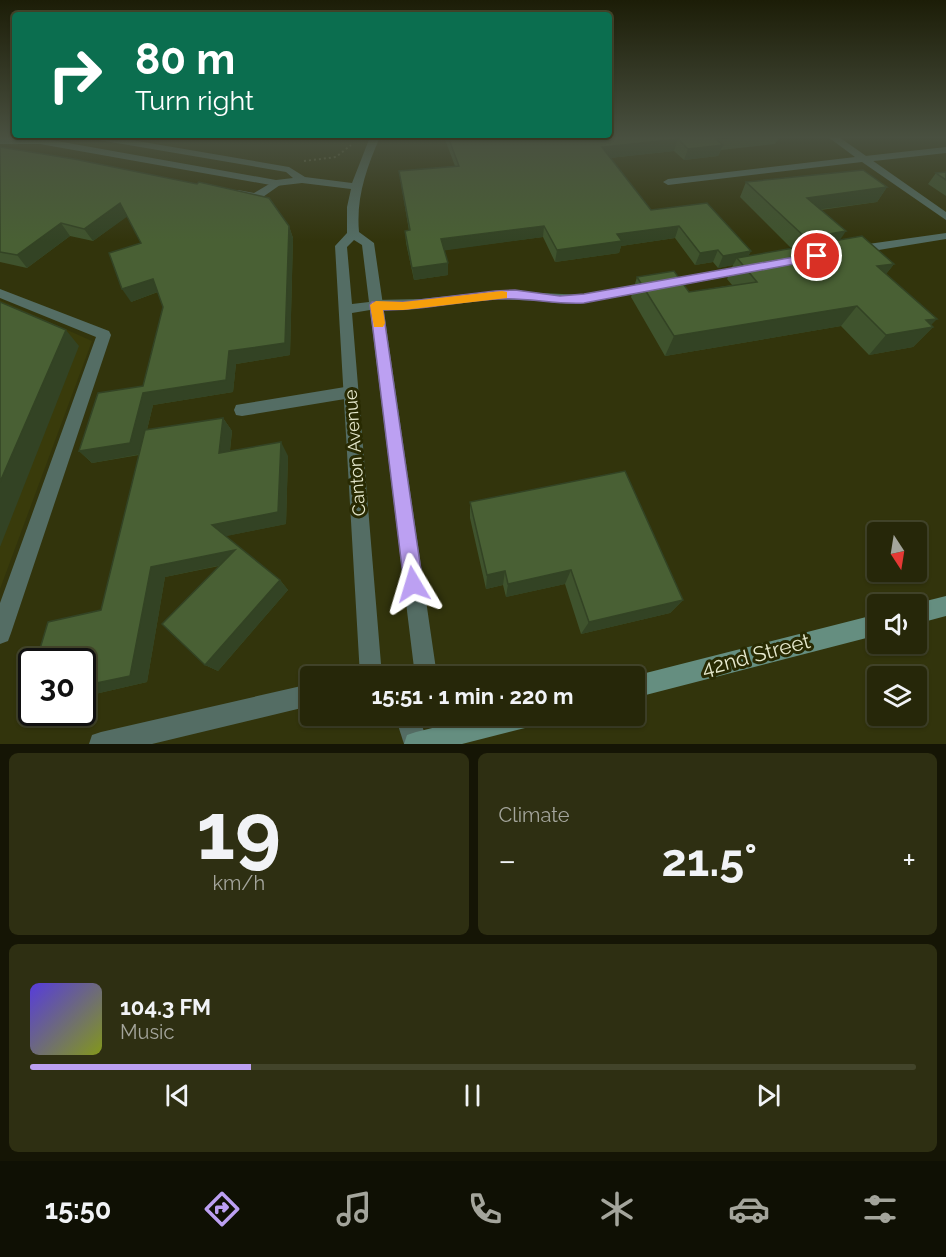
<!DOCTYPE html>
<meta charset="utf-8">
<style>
:root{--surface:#262709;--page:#2e2f12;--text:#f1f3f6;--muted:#a4a59c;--line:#42442a;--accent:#bca0f2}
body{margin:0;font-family:Raleway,sans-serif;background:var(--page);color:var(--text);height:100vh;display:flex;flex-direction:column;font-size:22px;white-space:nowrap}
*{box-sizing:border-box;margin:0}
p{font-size:20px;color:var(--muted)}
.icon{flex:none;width:33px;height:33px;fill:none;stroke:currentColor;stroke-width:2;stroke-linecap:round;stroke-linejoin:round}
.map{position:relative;height:744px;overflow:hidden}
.details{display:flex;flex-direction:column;gap:9px;padding:9px;background:#151505;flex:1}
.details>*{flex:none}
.top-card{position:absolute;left:12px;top:12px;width:600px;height:126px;border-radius:6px;box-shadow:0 2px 4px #0004,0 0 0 2px var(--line);background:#0b6e4f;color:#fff;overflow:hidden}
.needle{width:39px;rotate:168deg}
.fabs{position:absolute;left:867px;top:522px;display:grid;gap:12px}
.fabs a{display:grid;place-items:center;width:60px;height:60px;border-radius:6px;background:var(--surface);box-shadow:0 2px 4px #0004,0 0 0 2px var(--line);font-size:30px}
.speed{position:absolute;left:18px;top:648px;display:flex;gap:12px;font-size:30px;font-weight:700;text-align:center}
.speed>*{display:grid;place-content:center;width:78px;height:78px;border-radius:50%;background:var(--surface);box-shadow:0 2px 4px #0004,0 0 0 2px var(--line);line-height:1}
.speed .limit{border:3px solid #111;border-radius:9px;background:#fff;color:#111}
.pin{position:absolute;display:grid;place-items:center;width:51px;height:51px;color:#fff;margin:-26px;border:3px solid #fff;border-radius:50%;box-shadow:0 2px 6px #0007}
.me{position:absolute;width:66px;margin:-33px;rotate:353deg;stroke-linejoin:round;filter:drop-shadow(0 0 4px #0008)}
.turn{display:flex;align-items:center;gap:21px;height:126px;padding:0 24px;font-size:27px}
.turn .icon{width:78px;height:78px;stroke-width:2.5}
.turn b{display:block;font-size:42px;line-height:51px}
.big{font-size:45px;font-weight:700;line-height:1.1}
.details .widget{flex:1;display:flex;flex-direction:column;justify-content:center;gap:9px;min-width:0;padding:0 21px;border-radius:9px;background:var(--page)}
.details .dial{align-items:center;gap:0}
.dial b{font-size:78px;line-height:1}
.song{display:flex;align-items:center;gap:18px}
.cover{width:72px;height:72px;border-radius:9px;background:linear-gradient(135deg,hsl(250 70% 55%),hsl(70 70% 35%))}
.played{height:6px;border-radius:3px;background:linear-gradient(90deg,var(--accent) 25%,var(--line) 25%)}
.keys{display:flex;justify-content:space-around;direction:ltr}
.heat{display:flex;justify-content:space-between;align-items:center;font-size:33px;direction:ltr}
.details .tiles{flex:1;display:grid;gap:9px;grid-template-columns:1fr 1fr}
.widget:last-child{grid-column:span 2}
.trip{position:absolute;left:300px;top:666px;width:345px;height:60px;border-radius:6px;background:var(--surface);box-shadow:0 2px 4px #0004,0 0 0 2px var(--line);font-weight:700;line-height:60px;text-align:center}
.tabs{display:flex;height:96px;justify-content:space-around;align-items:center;background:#0f1004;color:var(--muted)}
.tabs .icon{width:42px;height:42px}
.tabs .on{color:var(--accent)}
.tabs b{font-size:27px;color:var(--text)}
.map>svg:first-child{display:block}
</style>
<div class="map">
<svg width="946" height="744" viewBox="0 0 946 744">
<rect width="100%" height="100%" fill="#32340c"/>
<!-- built -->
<path fill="#393b0b" d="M0,300l92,41 -92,248z"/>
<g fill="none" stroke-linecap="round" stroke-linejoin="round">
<!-- path -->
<path stroke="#6b6d49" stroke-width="2" stroke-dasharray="2 3" stroke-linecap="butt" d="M304,161l32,-4 15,-12"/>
<!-- lane -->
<g fill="#546d64" fill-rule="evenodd">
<path d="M946,147v6l-81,9 -5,-3 5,-3z"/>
<path d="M276,180l5,3 -1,2 -20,14 -22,-3 -5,-3 5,-3 16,3z"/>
<path d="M946,233v6l-92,15 -6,-4 6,-4z"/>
<path d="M748,265l4,1 2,3 -2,3 -168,31 -88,-4 -105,11h-15l-7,-5 7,-5 45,-1 75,-8 88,4z"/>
<path d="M0,289l109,42 2,4 -100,298 -3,8 -8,3v-41l96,-266 -96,-39z"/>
<path d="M351,386l5,2 3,4 -3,4 -5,2 -109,18 -6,-1 -2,-5 2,-5 6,-1z"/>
<path d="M310,684v22l-158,38h-63l3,-9 9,-3z"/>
</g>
<!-- street -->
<g fill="#546d64" fill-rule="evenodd">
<path d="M94,137h20l175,30 16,10 47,6 18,-46h10c-14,32 -24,61 -21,95l15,11 63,433h-22l-45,-366 -18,3 30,363h-22l-25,-430 12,-13v-26l4,-18 -49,-6 -26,3 -236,-42h-40v-6h40l236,42 17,-2 -7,-6 -187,-32zM354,240l8,5 7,57 -17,2 -5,-57z"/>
<path d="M828,137h11l107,75v8l-84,-58 -194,23 -5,-3 5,-3 187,-22z"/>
<path d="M395,716h24l9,28h-24z"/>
</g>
<!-- secondary -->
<g fill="#658e80" fill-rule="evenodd">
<path d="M946,596v20l-30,8v-20h-2z"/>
<path d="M878,614v21l-244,63v-22h-2h2z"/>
<path d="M481,716h56l-4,8 -8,4 -63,16h-58l3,-9 9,-3z"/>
</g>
</g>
<!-- wall -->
<g fill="#3f532d">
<path d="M444,137h335l-4,7 -54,6 -3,6 -34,4 -10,-9 -64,7 41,52 100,41 -3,5 44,-7 -52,-52 6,-15 141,5 -10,15 -56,8 19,30 54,24 -8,10 47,53 -20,20 -44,8 -28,-29 -176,30 -34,-59 6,-20 52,15 43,-7 -5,-6 6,-14 -15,3 -5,-6 -18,3 -20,-27 -54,8 -2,7 -64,9 -12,-25 -99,13 4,13v12l-34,5 -8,-37 -1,-12h4l-10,-60 56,-5z"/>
<path d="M0,147l289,79 4,12 -3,117 -54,9 -3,28 -80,13 -6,25 76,-12 9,13 -2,20 58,5 -2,68 -61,12 55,44 8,10 -70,81 -13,-6 14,-99 -54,11 -18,105 -65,15v-35l19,-52 38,-155 -47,8 -13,-12 64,-65 20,-79 -5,-15 -27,10 10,-59 -14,-27 -34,25 -23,-5 -43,32 -27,-6z"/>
<path d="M946,172v24l-18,-12 8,-11z"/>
<path d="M470,502l213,98 -13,13 -89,21 -16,-50 -59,13 -3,-12 -17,4 -16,-71z"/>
</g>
<!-- shaded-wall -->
<g fill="#334324">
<path d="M678,139l-4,12 -74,8 2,-12z"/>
<path d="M723,145l-5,11 -34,4 4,-11z"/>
<path d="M887,187l-10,15 -78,10 8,-14z"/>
<path d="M120,203l8,13 -35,25 -9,-12z"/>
<path d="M61,223l9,13 -43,32 -10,-13z"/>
<path d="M289,226l4,12 -3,117 -54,9 -3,28 -80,13 -12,49 -49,9 -13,-12 64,-58 86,-42z"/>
<path d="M544,226l-1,11 -102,14v-12z"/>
<path d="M679,226l-4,12 -54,8 -2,7 -64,9 2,-12 60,-16z"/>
<path d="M846,231l-10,15 -39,7 9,-15z"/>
<path d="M718,250l-5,12 -18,3 5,-12z"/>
<path d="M751,251l-6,12 -8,-5 -4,7 -15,3 5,-12z"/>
<path d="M448,263v12l-34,5 -2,-12z"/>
<path d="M894,264l-16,20 -1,-18z"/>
<path d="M153,279l7,12 -29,11 -9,-13z"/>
<path d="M857,306l-16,20 -176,30 9,-20z"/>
<path d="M937,319l-9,9 5,-1 -20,20 -44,8 17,-20 40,-15z"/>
<path d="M66,330l13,16 -79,201v-65z"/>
<path d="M223,418l9,13 -4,35 -9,-13z"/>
<path d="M281,442l7,14 -2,68 -64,13 -10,-12z"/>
<path d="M235,550l10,10 -80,17 -18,105 -65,15v-11l69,-119z"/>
<path d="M571,570l-6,14 -59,13 2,-13z"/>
<path d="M505,571l-2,14 -17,4 1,-14z"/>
<path d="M280,580l8,10 -70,81 -13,-6z"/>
<path d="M683,600l-13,13 -89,21 8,-12z"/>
</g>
<!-- building -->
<g fill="#496034" stroke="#334324" stroke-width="1.5">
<path d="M448,137h293l-25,2 7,6 -35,4 -10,-10 -76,8 49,63 56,-7 44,48 -28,5 -5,-6 -18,3 -21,-27 -62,8 5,7 -65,9 -13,-24 -103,13 7,24 -36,5 -7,-37 5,-1 -11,-59 60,-5z"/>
<path d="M0,147l74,12 123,25 2,-2 70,16 20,28 -4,117 -56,8 -3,29 -83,13 -13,50 -51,8 19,-58 45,-7 20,-79 -10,-28 -31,10 -13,-36 32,-10 -21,-40 -36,26 -23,-6 -44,32 -17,-3z"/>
<path d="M863,170l24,17 -80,11 39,33 -40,7 -60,-56z"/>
<path d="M946,172v8l-10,-7z"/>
<path d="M862,236l32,28 -17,2 60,53 -11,1 7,7 -47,8 -29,-29 -183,30 -37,-59 37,-6 15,21 68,-10 -20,-24z"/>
<path d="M0,302l66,28 -66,152z"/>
<path d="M223,418l-4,35 62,-11 -3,70 -66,13 68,55 -75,85 -43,-41 73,-74 -84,17 -21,109 -48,10v-24h-46l12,-40 53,-12 44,-180z"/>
<path d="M625,471l58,129 -94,22 -18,-52 -63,14 -3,-13 -18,4 -17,-73z"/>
<path d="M32,676v22l-7,1z"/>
</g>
<!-- sky -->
<linearGradient id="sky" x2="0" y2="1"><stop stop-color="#1c1d07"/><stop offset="0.57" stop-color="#495040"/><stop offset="1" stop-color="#495040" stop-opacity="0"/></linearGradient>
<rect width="946" height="241" fill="url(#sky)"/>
<!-- route -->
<path fill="#bca0f2" stroke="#7a689d" stroke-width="1.5" d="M817,253l4,1v5l-237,44c-29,2 -57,-6 -87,-4 -38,2 -76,12 -114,11l40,274 -3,6 -7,3 -6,-3 -3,-6 -34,-279 2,-3h31l92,-11 20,-1 45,6 24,-2z"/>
<!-- slow -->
<path fill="#f59e0b" d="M502,291l5,1v6l-104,12h-20l2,13 -2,4h-9l-4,-22 6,-4 27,1z"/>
<g text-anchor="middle" stroke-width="6" stroke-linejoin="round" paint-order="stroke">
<!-- street labels -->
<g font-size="18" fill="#e5e8cd" stroke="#282a02">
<text transform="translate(355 453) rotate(-94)" y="6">Canton Avenue</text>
</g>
<!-- near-street labels -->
<g font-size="21" fill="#e5e8cd" stroke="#282a02">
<text transform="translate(756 655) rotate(-15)" y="7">42nd Street</text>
</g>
</g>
</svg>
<div class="fabs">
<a><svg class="needle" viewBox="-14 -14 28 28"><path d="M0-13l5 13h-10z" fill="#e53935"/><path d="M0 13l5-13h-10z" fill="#a4a59c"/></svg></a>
<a><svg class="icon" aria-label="sound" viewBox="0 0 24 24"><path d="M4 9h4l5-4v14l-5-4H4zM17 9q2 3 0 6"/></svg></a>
<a><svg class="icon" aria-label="layers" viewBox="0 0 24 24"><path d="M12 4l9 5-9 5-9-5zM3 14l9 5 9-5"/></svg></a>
</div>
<div class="speed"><div class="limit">30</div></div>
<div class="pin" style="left:817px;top:256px;background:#d93025"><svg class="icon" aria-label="arrive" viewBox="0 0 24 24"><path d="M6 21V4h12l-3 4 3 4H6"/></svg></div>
<svg class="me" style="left:413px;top:584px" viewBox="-20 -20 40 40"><path d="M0-17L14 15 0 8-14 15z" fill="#bca0f2" stroke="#fff" stroke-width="4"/></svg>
<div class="trip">15:51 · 1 min · 220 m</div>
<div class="top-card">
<div class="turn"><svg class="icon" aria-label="right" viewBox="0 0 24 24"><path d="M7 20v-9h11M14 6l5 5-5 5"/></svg><div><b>80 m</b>Turn right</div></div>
</div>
</div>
<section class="details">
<div class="tiles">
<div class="widget dial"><b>19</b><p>km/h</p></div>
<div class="widget"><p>Climate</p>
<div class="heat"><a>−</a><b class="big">21.5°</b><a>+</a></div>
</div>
<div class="widget">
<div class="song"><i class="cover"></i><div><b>104.3 FM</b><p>Music</p></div></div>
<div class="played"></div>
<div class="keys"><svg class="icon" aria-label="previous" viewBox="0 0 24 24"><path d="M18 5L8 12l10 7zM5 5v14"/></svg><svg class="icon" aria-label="pause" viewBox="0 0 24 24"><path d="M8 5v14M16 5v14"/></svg><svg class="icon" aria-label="next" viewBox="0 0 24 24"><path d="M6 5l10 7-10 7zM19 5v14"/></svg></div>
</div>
</div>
</section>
<nav class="tabs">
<b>15:50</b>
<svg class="icon on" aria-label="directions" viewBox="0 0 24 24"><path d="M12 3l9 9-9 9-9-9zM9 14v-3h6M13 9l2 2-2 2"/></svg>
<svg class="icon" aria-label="music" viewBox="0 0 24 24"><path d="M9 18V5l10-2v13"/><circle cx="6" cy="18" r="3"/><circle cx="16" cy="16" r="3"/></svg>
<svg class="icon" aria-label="phone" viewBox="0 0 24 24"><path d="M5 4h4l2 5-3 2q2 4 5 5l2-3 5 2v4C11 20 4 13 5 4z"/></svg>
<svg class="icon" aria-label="climate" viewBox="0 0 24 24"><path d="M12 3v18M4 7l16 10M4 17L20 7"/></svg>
<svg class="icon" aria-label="car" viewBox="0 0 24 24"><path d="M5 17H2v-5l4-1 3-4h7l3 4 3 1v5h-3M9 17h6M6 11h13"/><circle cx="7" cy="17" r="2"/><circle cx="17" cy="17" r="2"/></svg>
<svg class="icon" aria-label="filters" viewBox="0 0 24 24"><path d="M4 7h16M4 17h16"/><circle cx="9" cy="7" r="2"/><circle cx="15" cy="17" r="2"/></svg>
</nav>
